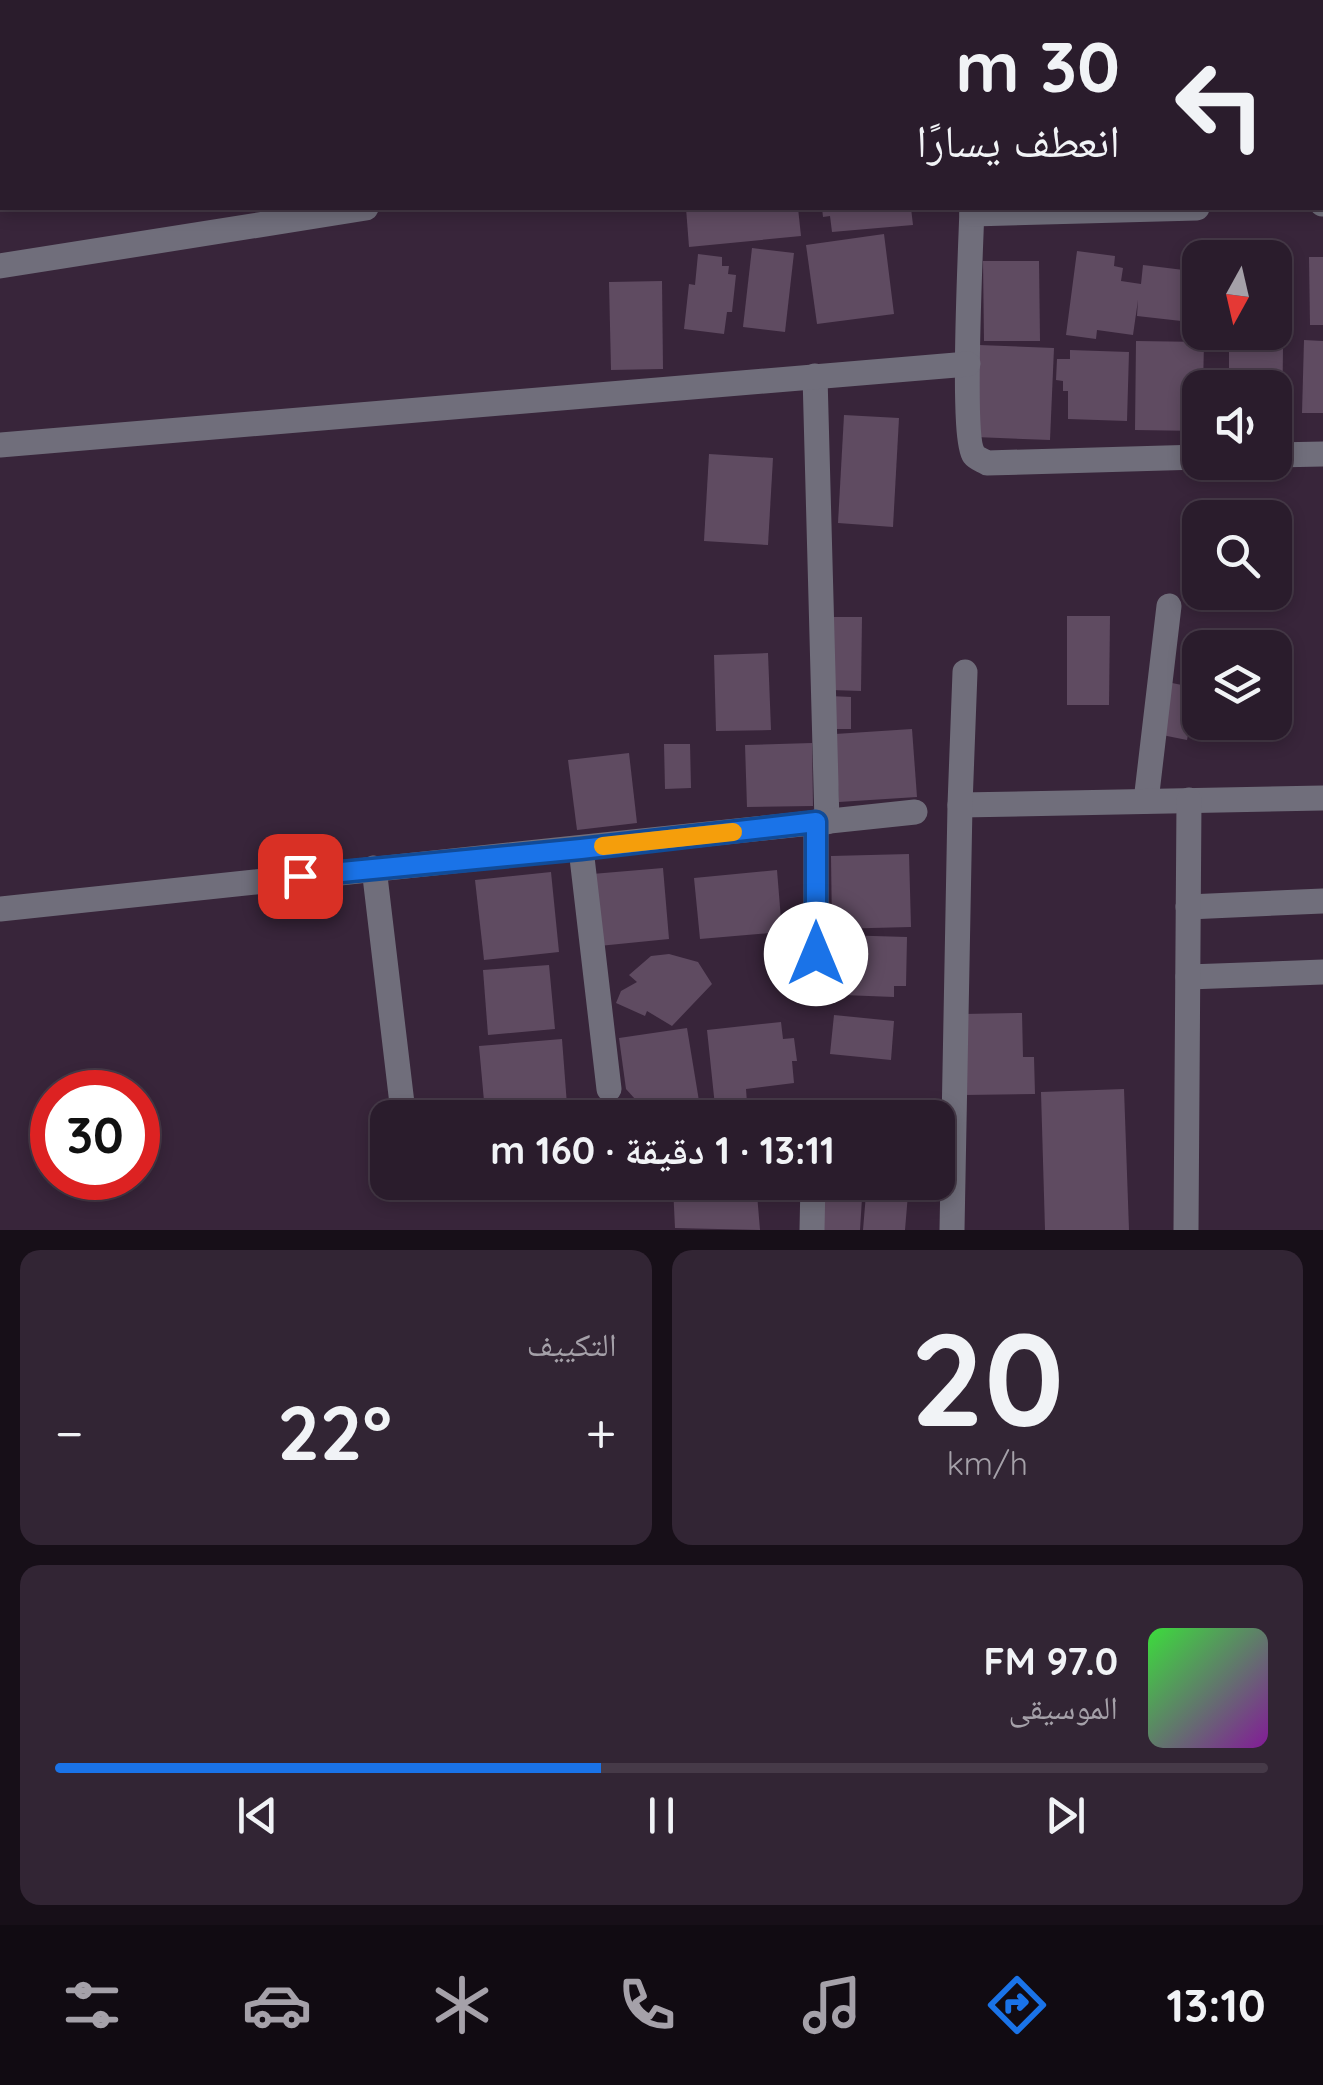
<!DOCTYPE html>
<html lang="ar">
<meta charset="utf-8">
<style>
:root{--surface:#2a1c2c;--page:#322534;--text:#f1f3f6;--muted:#a5a1a9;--line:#463a48;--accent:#1a73e8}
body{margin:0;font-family:Quicksand,"Noto Naskh Arabic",sans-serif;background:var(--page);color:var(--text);direction:rtl;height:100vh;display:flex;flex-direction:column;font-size:38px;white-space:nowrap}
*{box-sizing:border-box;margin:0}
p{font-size:32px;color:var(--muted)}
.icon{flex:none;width:55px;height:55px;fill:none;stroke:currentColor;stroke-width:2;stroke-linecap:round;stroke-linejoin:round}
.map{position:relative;height:1230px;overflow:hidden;direction:ltr}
.panel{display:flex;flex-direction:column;gap:20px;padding:20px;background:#170f18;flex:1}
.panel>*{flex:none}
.hud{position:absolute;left:0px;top:0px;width:1325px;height:210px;box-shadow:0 5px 15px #0003,0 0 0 2px var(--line);direction:rtl;background:#2a1c2c;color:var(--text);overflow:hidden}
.needle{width:65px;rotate:188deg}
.controls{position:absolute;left:1182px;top:240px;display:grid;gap:20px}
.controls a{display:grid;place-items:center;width:110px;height:110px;border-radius:20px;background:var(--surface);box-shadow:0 5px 15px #0003,0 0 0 2px var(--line);font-size:50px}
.speed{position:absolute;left:30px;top:1070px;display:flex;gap:20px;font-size:50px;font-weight:700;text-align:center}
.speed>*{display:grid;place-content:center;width:130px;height:130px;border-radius:50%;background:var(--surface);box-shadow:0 5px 15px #0003,0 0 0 2px var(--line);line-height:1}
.speed .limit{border:15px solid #d22;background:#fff;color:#111}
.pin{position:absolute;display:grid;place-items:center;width:85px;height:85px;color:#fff;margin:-42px;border-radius:20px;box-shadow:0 5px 15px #0006}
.me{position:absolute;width:110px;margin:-55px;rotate:0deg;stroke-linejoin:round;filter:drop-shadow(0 0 8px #0008)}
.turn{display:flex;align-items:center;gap:35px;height:210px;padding:0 40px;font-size:45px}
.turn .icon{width:130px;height:130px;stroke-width:2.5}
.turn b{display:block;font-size:70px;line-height:85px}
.big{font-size:75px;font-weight:800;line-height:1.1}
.panel .widget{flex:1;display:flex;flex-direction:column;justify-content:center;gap:15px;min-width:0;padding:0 35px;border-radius:20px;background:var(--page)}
.panel .dial{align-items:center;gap:0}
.dial b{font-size:130px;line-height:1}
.song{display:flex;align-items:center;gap:30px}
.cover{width:120px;height:120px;border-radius:15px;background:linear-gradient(135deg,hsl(120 70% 55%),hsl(290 70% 35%))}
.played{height:10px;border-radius:5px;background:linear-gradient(90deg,var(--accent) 45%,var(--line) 45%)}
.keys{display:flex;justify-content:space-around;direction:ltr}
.heat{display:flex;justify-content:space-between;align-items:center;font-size:55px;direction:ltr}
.panel .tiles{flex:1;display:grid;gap:20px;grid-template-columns:1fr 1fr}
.widget:last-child{grid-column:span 2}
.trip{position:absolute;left:370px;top:1100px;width:585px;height:100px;border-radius:20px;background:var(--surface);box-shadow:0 5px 15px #0003,0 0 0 2px var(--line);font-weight:800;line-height:100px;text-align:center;direction:rtl}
.menu{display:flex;height:160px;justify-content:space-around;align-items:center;background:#110b12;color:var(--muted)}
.menu .icon{width:70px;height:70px}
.menu .selected{color:var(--accent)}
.menu b{font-size:45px;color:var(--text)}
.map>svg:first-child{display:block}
</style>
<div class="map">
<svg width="1323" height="1230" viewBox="0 0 1323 1230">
<rect width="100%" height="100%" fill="#38253a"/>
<!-- building -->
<g fill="#5f4b61">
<path d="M686,208h112l3,28 -112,11z"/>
<path d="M822,208h89l2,17 -81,7 -2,-16 -7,1z"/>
<path d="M884,234l10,80 -77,10 -11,-79z"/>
<path d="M752,248l42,5 -9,79 -42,-5z"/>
<path d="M1245,249l30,2v7h-30z"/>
<path d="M1077,251l38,5 -1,10 9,2 -2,13 20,3 2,-19 57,7 -1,51 -62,-7 1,-16 -5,35 -36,-5 -1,9 -30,-4z"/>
<path d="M698,254l24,3v9h7l-1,8 8,1 -4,37h-5l-3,22 -40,-5 5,-45 6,1z"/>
<path d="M1309,257h14v68h-13z"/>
<path d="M983,261h56l1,80h-56z"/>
<path d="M662,281l1,88 -52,1 -2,-88z"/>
<path d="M1275,289l10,1 -2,35h-8z"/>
<path d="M1304,340l19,1v72h-21z"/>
<path d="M1136,341l68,1 -1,46h-3v43l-65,-1z"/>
<path d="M979,345l75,3 -4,92 -75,-3z"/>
<path d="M1229,347l54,1 -1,79h-7v-39h-46z"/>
<path d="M1070,350l59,2 -2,69 -59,-2v-28h-5v-10l-7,-1 1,-21h13z"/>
<path d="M844,415l55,3 -6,109 -55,-4z"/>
<path d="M709,454l64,4 -5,87 -64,-4z"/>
<path d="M1067,616h43l-1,89h-42z"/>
<path d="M832,617h30l-1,74 -30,-1z"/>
<path d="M768,653l3,77 -55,1 -2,-76z"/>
<path d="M1167,682l30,6 -10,52 -30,-6z"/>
<path d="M830,696l21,1v32h-21z"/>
<path d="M912,729l5,68 -78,5 -4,-68z"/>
<path d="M812,743l1,63 -66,1 -2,-62z"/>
<path d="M664,744h26l1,44 -26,1z"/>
<path d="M629,753l8,70 -60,7 -9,-70z"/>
<path d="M909,854l2,73 -79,2 -1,-73z"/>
<path d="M663,868l6,71 -70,7 -7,-72z"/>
<path d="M777,870l5,62 -82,7 -6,-61z"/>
<path d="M551,872l8,80 -75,8 -9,-80z"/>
<path d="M840,935l67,2 -1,49h-12v11l-51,-2 1,-10h-5z"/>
<path d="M669,954l29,8 14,22 -40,42 -25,-15 -2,5 -29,-13 5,-12 16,-9 -8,-7 22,-19z"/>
<path d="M549,965l6,64 -67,6 -5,-65z"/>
<path d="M1022,1013l1,44h11l1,37 -71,1 -1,-81z"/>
<path d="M834,1015l60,6 -3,39 -61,-6z"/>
<path d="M781,1022l2,17 11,-1 3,23h-5l2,22 -48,6 1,14 -32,3 -8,-76z"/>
<path d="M687,1028l12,73 -54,9 -19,-21 -7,-51z"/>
<path d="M562,1039l5,66 -82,7 -6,-66z"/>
<path d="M1124,1089l5,141h-84l-4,-138z"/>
<path d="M581,1182h33l-3,16 -32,-4z"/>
<path d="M723,1182h33l4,48 -85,-2 -2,-42z"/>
<path d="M825,1182h38l-3,48h-38z"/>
<path d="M867,1182h42l-4,48h-42z"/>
</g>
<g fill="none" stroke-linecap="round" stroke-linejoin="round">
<!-- minor -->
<g stroke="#706e7b" stroke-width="25">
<path d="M367,0v2"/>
<path d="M829,2v-2"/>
<path d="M972,2v-2"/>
<path d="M1322,204h1"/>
<path d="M972,208c-1,35 -11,229 2,247 3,4 9,5 13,8l213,-6"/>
<path d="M972,214l225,-6"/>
<path d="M0,266l366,-58"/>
<path d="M815,376l12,446"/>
<path d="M0,445l968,-81"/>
<path d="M1275,455l48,-1"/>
<path d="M1146,801l23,-195"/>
<path d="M960,805l363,-7"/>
<path d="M816,822v165"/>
<path d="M581,849l28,240"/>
<path d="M374,868l29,244"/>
<path d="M1188,907l135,-6"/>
<path d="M0,909l915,-97"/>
<path d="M1188,977l135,-5"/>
<path d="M812,1230l1,-48"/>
<path d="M952,1230l8,-425 5,-133"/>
<path d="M1186,1230l3,-430"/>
</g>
</g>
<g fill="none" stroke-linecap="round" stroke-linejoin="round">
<defs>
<path id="route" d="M300,876l281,-27 235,-27v132"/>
</defs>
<!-- route casing -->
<use href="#route" stroke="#114b97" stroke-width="25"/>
<!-- route -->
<use href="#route" stroke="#1a73e8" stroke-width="18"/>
<!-- slow -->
<path stroke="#f59e0b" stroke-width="18" d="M603,846l130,-14"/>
</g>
</svg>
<div class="controls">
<a><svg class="needle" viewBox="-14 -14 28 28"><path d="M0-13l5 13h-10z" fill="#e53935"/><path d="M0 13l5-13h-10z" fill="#a5a1a9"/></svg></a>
<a><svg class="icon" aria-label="sound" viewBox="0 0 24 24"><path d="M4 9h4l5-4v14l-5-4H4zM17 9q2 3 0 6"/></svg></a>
<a><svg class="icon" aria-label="search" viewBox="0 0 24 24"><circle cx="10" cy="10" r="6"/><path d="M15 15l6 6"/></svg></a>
<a><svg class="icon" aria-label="layers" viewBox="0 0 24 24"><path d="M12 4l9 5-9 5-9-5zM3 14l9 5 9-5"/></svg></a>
</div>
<div class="speed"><div class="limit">30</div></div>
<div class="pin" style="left:300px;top:876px;background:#d93025"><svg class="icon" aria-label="arrive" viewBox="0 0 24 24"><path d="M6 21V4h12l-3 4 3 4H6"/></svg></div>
<svg class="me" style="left:816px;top:954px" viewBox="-20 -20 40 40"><circle r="19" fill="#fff"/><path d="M0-13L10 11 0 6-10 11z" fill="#1a73e8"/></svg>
<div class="trip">13:11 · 1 دقيقة · 160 m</div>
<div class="hud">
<div class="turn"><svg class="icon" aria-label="left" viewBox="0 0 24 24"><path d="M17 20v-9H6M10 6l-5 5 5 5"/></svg><div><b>30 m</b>انعطف يسارًا</div></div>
</div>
</div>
<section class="panel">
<div class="tiles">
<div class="widget dial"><b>20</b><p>km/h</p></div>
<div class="widget"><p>التكييف</p>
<div class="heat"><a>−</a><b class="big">22°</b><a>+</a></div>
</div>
<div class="widget">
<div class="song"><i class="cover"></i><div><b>97.0 FM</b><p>الموسيقى</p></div></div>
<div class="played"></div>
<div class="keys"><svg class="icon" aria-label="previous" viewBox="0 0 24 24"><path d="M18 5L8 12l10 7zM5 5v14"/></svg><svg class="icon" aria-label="pause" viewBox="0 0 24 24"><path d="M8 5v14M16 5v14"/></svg><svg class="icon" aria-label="next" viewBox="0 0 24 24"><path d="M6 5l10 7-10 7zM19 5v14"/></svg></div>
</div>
</div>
</section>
<nav class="menu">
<b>13:10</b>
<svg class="icon selected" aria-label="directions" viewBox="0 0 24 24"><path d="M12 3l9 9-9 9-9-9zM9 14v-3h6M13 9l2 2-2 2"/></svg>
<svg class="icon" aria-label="music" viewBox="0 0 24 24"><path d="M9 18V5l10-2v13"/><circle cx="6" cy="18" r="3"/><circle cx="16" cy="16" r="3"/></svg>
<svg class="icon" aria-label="phone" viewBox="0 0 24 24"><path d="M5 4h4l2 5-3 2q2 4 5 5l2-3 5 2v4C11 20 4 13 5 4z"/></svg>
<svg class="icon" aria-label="climate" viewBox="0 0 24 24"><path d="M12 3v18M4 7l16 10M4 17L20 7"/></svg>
<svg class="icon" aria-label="car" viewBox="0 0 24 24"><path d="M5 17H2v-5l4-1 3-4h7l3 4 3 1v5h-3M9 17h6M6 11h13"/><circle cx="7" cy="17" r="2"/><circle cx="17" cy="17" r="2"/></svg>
<svg class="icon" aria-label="filters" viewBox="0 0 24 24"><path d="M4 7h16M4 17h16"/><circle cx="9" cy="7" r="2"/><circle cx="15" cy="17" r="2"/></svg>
</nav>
